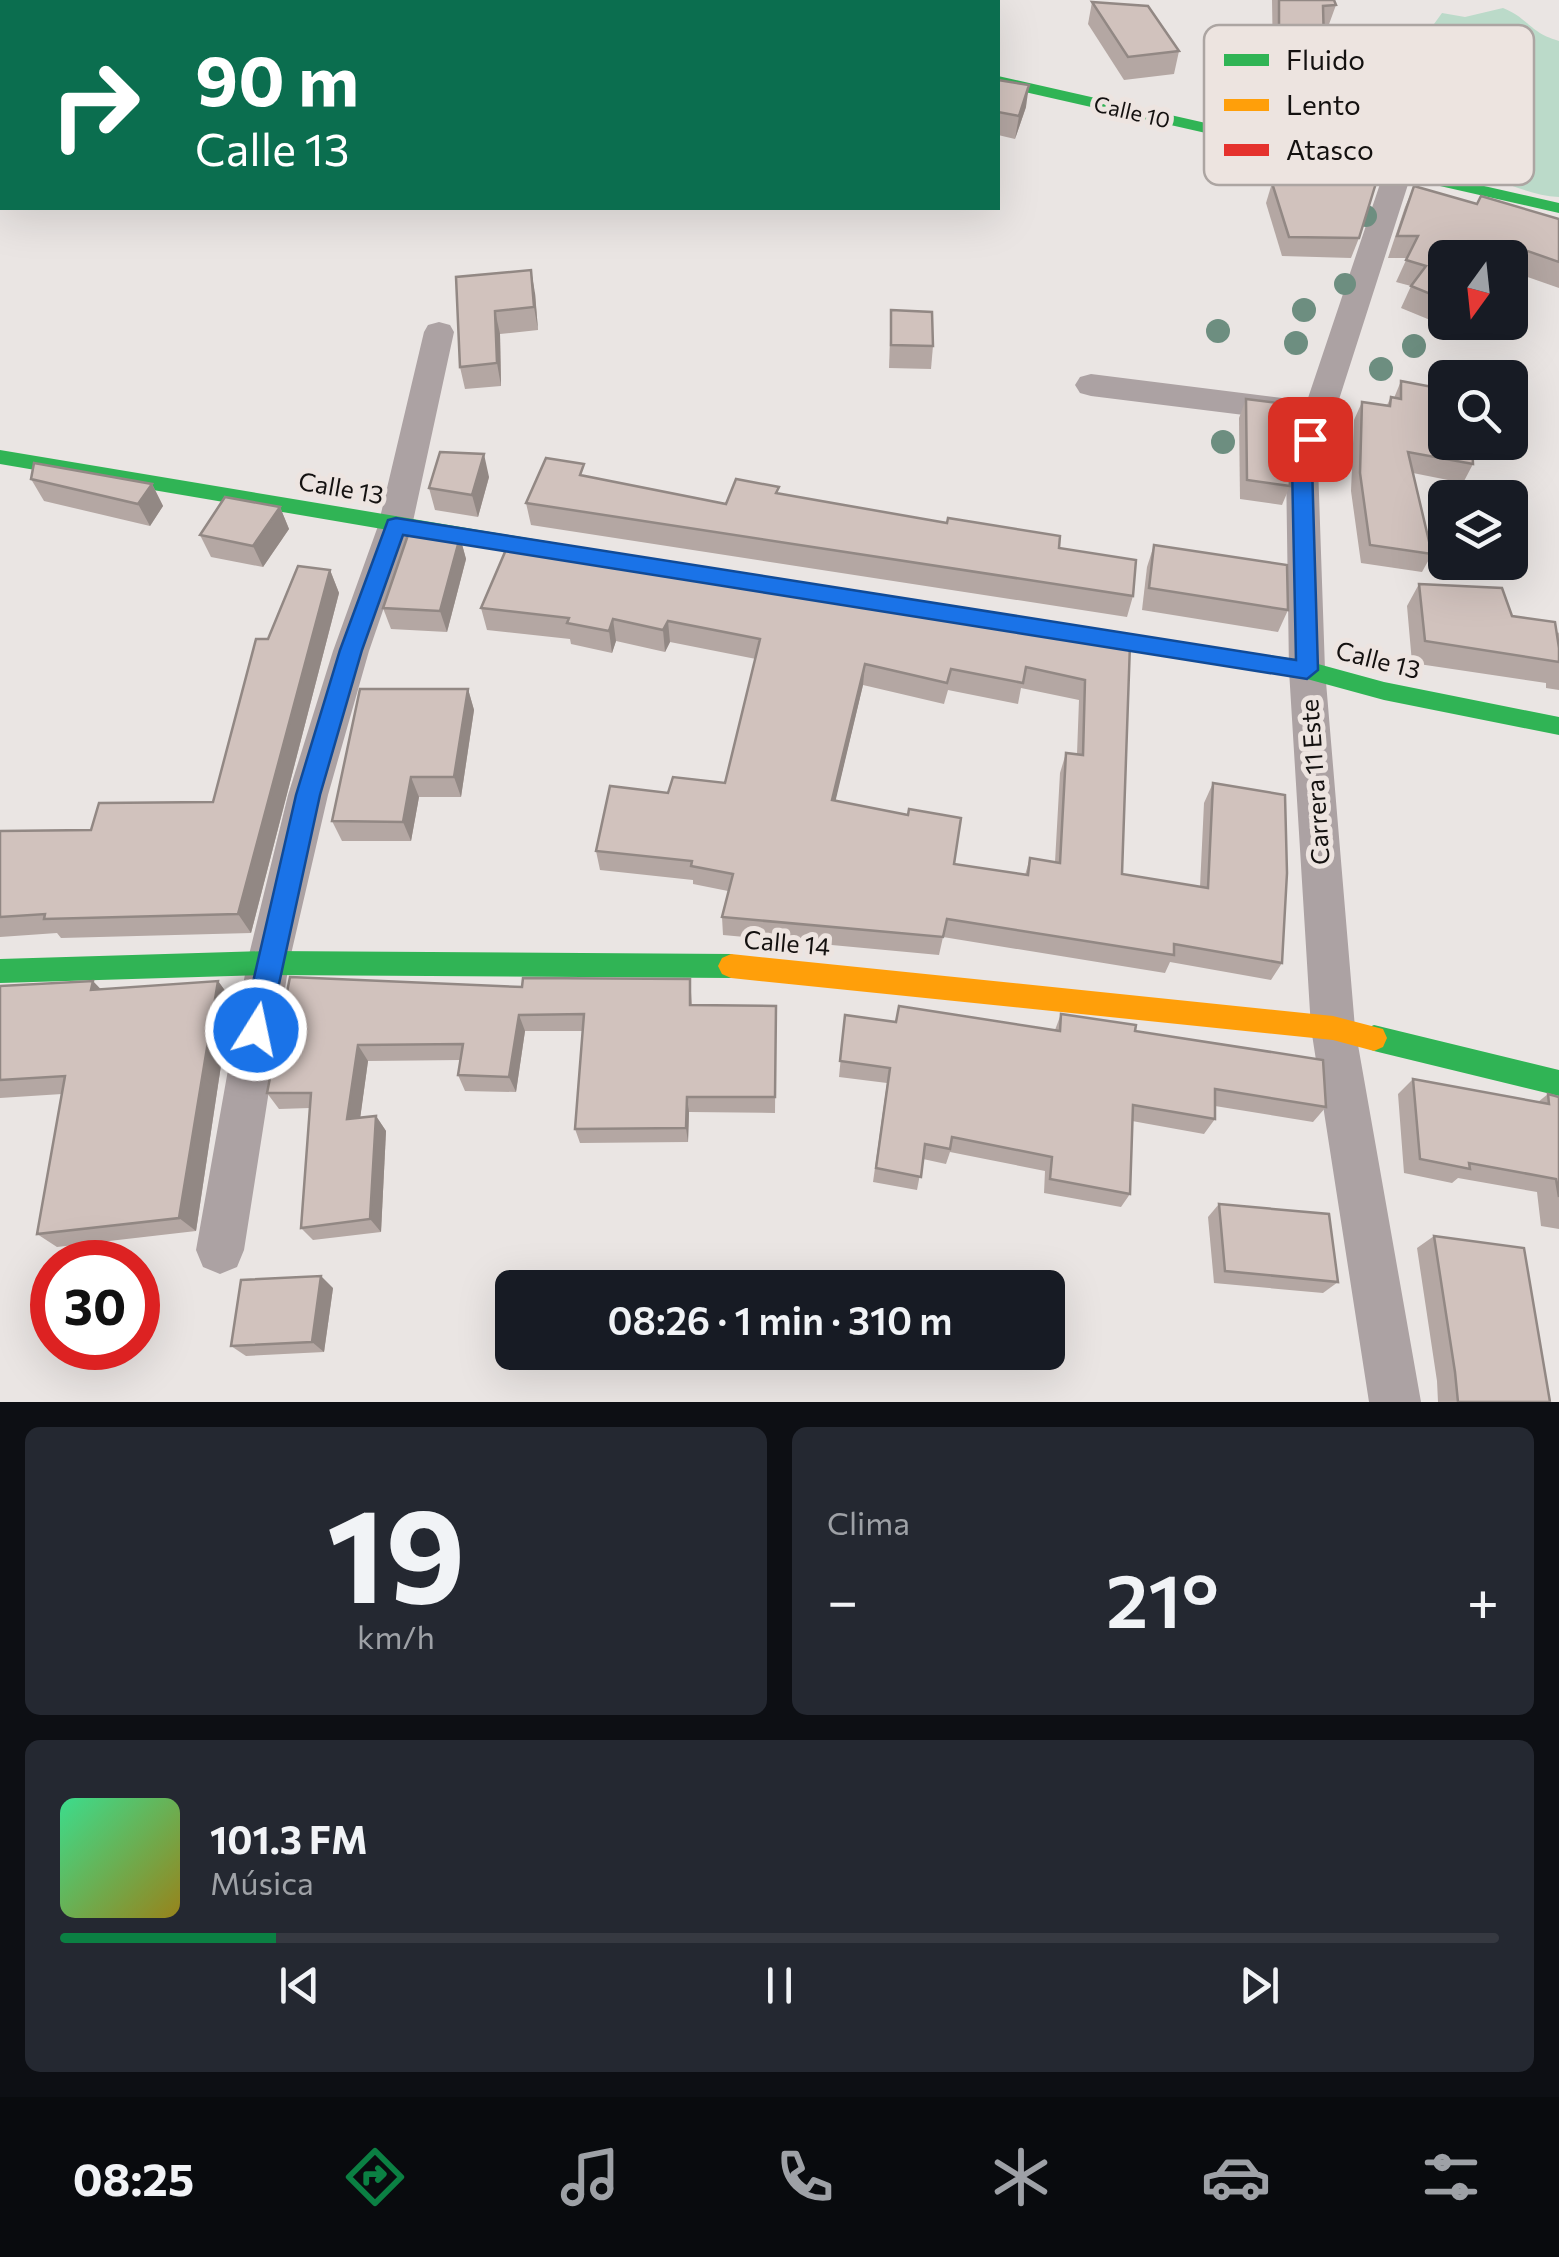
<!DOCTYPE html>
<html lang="es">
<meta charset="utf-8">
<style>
:root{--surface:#171b24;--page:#242831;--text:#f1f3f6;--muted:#9ea1a6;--line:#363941;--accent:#0b8043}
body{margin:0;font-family:Commissioner,sans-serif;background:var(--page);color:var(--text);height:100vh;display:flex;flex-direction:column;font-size:38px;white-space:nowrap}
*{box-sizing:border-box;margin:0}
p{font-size:32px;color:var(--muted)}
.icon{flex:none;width:55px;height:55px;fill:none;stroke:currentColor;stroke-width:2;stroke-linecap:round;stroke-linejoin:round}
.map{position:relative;height:1402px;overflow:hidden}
.sheet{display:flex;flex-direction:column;gap:25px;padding:25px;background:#0d0f14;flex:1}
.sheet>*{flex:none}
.guide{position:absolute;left:0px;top:0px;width:1000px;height:210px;box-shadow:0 10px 40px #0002;background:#0b6e4f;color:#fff;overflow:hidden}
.needle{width:65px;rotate:195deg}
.controls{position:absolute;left:1428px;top:240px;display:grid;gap:20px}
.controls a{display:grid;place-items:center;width:100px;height:100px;border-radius:15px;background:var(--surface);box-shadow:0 10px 40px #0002;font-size:50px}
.speed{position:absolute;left:30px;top:1240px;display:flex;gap:20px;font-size:50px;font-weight:700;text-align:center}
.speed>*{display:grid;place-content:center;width:130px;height:130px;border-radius:50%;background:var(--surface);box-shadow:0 10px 40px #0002;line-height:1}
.speed .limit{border:15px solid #d22;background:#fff;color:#111}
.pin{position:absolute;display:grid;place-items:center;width:85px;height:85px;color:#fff;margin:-42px;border-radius:20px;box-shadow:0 5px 15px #0006}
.me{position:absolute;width:110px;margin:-55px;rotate:10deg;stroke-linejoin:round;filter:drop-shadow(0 0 8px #0008)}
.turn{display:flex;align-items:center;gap:35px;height:210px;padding:0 30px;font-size:45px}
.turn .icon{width:130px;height:130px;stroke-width:2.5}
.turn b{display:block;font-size:70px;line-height:85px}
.big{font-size:75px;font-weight:600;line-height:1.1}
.sheet .widget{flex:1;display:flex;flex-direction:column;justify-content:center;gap:15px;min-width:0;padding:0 35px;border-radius:15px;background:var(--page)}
.sheet .dial{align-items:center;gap:0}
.dial b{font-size:130px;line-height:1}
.song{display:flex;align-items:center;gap:30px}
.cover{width:120px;height:120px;border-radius:15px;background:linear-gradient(135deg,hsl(150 70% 55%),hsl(50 70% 35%))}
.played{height:10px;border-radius:5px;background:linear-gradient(90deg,var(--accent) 15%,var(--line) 15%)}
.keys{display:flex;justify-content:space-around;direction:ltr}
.heat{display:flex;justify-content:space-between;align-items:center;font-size:55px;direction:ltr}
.sheet .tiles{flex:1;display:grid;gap:25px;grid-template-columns:1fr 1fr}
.widget:last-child{grid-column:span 2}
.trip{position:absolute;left:495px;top:1270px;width:570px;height:100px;border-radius:15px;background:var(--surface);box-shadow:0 10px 40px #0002;font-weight:600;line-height:100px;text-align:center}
.dock{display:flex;height:160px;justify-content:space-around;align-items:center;background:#090b0e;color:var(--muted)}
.dock .icon{width:70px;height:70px}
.dock .current{color:var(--accent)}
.dock b{font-size:45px;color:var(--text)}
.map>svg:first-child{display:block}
</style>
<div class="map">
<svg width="1559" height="1402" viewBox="0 0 1559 1402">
<rect width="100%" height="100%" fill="#eae5e3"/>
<!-- green -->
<path fill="#bbdac9" d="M1503,8c27,11 25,24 56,33v156c-34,-2 -63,-20 -96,-28 -48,-11 -98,-14 -147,-23l-13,-43 13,-6 -2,-12 26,-16 45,-5c7,8 15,17 21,26 17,27 15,42 51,49l16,-15 -1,-15 19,-2 -6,-10 5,-6 -55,-31 -4,-16 9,-6 -6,-14 8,-11 23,4z"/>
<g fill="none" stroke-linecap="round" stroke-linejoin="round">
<!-- street -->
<g fill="#aca2a3" fill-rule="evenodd">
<path d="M1398,164l14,8 -94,293 7,205 30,358 66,374h-52l-58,-374 -22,-358 -3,-205 14,-43 -209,-26 -11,-3 -5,-8 5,-8 11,-3 216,27 77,-229z"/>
<path d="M439,322l11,3 4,7 -42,194 -43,125 -41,144 -39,168 -45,287 -7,17 -17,7 -17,-7 -7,-17 51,-287 41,-168 45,-144 45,-125 46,-194 4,-7z"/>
</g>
<!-- fast -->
<g fill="#30b455" fill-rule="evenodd">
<path d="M998,76l561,127v10l-561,-127z"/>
<path d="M0,450l665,111 10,8 -10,8 -665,-113z"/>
<path d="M1045,621l262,40 77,21 175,35v18l-175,-35 -77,-21 -262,-42 -11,-8z"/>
<path d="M268,951l463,3 9,4 4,8 -4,8 -9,4 -463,-3 -268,8v-24z"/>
<path d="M1374,1025l185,45v26l-185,-45 -9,-4 -4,-9 4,-9z"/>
</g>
<!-- slow -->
<g fill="#ff9f0a" fill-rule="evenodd">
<path d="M632,0h23l1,2h-22z"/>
<path d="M731,954l602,62 50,13 4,9 -4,9 -9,4 -41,-11 -602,-62 -9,-4 -4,-8 4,-8z"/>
</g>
<!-- jam -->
<path fill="#e5322d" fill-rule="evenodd" d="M665,561l380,60 11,8 -11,8 -380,-60 -10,-8z"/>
</g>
<!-- trees -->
<g fill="#6d8e80">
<circle cx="1366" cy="216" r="11"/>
<circle cx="1345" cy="284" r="11"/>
<circle cx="1304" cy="310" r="12"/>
<circle cx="1218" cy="331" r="12"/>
<circle cx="1296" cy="343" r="12"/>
<circle cx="1414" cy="346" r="12"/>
<circle cx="1381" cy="369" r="12"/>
<circle cx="1223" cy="442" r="12"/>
</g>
<!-- wall -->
<g fill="#b4a7a3" fill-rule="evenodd">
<path d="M1272,0h62l2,5 -8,22 -4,1v16l-7,22 -44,-4z"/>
<path d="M1092,2l87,49 -5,23 -50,6 -36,-56z"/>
<path d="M998,80l28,27 -11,32 -17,-4z"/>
<path d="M1272,183l87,55 -8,20 -69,-2 -16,-53z"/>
<path d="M1414,186l63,18 82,15v69l-49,-17v-13h-65v49l-10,15 -34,-14 10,-22 -15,-4 11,-24h-19l17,-51z"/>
<path d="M456,277l79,16 3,37 -38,4 1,52 -36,3 -5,-22z"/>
<path d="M891,310l42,36 -2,23 -42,-1z"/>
<path d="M1401,381l72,83 -10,19 -50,-10 19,81 -10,18 -61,-9 -10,-72 3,-71 8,-18 25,3 4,-8 3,1z"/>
<path d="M1246,399l44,87 -8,19 -42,-6 -1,-81z"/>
<path d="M489,477l-11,40 -43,-7 -6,-22z"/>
<path d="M586,477l140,27 53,-10 280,54 74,48 -6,21 -596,-92 -5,-22z"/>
<path d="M31,479l121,5 11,22 -13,20 -106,-25z"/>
<path d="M280,507l9,22 -26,38 -52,-10 -11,-22z"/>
<path d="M460,537l6,22 -19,73 -56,-3 -8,-21z"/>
<path d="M1154,545l134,65 -10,22 -136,-22 5,-43z"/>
<path d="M330,570l9,23 -88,340 -190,5 -4,-5 -57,4v-106l91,-1 122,-28 55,-163z"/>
<path d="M1419,584l93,32 45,19 2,-3v58l-13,-2v-5l-134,-20 -5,-57z"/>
<path d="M481,608l649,36 -8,230 78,13 4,-84 9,-20 69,180 -11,17 -101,-18 -5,11 -222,-36 -4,18 -216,-20 -1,-18 6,-26 -35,-7v-4l-93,-10 -4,-19 72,-58 57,-10 31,-124 -86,-17 -5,10 -49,-11 -4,12 -41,-9 -1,-5 -83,-9zM863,685l81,19 4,-14 70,14 3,-16 58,12 -2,54 -11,-1 -6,20 -5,89 -25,-4 -5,17 -71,-11 -119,-63z"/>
<path d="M468,689l6,21 -13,87h-42l-8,44h-69l-10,-20z"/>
<path d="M290,977l232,10 168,-8 2,26 84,1 -1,107 -86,-1 -1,30 -108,1 -5,-14 8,-98h-58l-9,61 -51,-1 -7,-16 2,-15 -92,1 -8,57 16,-2 10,15 -5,101 -68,8 -12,-12 9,-120 -31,1 -12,-16z"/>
<path d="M218,981l13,18 -35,232 -139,16 -20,-13 25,-140 -62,4v-112l101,4z"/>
<path d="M1061,1014l74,17 191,76 -13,15 -98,-16v13l-11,15 -72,-13 -2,73 -9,13 -77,-14 1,-22 -95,-19 -4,12 -23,-5 -6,31 -44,-8 14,-99 -48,-6 6,-62 51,7 159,8z"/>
<path d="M1413,1079l125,23 10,-8 11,3v132l-18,-3 -4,-34 -79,-14 -6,5 -48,-10 -6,-79z"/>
<path d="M1219,1204l119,78 -15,11 -109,-10 -6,-66z"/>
<path d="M1434,1236l116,166h1h-113l-1,-21 -20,-133z"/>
<path d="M333,1288l-9,64 -78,4 -15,-10z"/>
</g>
<!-- shaded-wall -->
<g fill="#928884">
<path d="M1029,85l-3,22 -11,32 4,-23z"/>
<path d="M531,270l4,23 3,37 -4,-23z"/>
<path d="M1445,301v6l-10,15z"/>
<path d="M495,311l5,23 1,52 -4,-23z"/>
<path d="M484,454l5,23 -11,40 -6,-22z"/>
<path d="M152,484l11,22 -13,20 -12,-22z"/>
<path d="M280,507l9,22 -26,38 -10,-21z"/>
<path d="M460,537l6,22 -19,73 -7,-21z"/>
<path d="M330,570l9,23 -88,340 -13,-19z"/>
<path d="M613,619l3,22 -4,12 -3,-22z"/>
<path d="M668,621l2,21 -5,10 -2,-22z"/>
<path d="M865,664l-2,21 -32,135 1,-20z"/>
<path d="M468,689l6,21 -13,87 -7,-20z"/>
<path d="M411,777l8,20 -8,44 -8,-19z"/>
<path d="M93,981l17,18 -19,-9z"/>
<path d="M218,981l13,18 -35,232 -17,-13z"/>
<path d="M519,1015l6,16 -9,61 -7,-15z"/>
<path d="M358,1045l10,16 -10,73 -11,-15z"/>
<path d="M687,1097l2,15 -1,30 -2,-14z"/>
<path d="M376,1116l10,15 -5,101 -11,-13z"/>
<path d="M321,1276l12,12 -9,64 -12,-10z"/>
</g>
<!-- building -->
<g fill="#d1c2bd" stroke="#928884" stroke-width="2.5" fill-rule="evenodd">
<path d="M483,0h143v2h-145z"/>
<path d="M1279,0h55l2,5 -13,1 1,38 -45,-5z"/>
<path d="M1092,2l56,4 31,45 -51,6z"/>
<path d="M998,80l31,5 -10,31 -21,-4z"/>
<path d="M1347,162l33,8 -21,68 -70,-1 -17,-54 70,-6z"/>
<path d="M1414,186l63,18 4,-8 78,23v43l-43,-15 -6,13v-2h-22l-12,-4 -2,4h-29v42l-34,-14 15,-20 -20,-6 12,-24h-21z"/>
<path d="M531,270l3,37 -39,4 2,52 -37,4 -4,-90z"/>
<path d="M891,310l41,2 1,34 -42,-1z"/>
<path d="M1401,381l37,7 1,36 6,1v17h27l1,22 -65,-12 24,102 -62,-9 -10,-72 2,-71 28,4 1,-9 10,2z"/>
<path d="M1246,399l40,5 4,82 -43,-6z"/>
<path d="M440,452l44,2 -12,41 -43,-7z"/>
<path d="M546,458l38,6 -4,11 146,29 10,-25 43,8 -3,6 68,12 103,18 1,-5 112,18 -1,12 77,12 -3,36 -607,-93z"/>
<path d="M34,463l118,21 -14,20 -107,-25z"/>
<path d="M225,497l55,10 -27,39 -53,-11z"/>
<path d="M410,529l50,8 -20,74 -57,-3z"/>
<path d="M508,545l622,99 -8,230 86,14 5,-105 72,12 2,78 -5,90 -108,-19v11l-227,-36 -4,18 -221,-20 11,-43 -42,-8 1,-5 -96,-10 14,-65 58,7 5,-16 52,6 35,-144 -92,-18 -5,9 -50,-11 -4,12 -42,-8 2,-5 -88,-10zM865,664l82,19 4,-14 72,14 3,-16 59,13 -2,75 -17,-2 -6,110 -30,-5 -2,17 -74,-11 7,-46 -52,-9 -1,6 -76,-15z"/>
<path d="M1154,545l133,20 1,45 -139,-22z"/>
<path d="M298,566l32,4 -92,344 -194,5 1,-5 -45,3v-86l91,-1 8,-27 114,-1 43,-163h12z"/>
<path d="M1419,584l83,4 10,28 43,6 4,26v14l-134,-21z"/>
<path d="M360,689h108l-14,88h-43l-8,45 -71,-1z"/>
<path d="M290,977l232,10 1,-9 167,1v26l86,1 -1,91h-88l-1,31 -111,1 9,-115 -65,1 -10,62 -51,-2 5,-31 -105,1 -11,74 29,-3 -6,103 -69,9 10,-135h-44z"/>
<path d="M93,981l-2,9 127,-9 -39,237 -142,16 28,-158 -65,4v-94z"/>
<path d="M899,1006l161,25 1,-17 75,11 -1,6 188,29 3,47 -111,-18v30l-82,-14 -3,89 -80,-15 2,-22 -100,-20 -2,12 -25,-5 -4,33 -45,-9 14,-100 -50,-7 5,-46 51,7z"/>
<path d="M1413,1079l136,25 -1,-10 11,3v100l-3,-18 -87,-16 1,6 -50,-10z"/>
<path d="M1219,1204l110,10 9,68 -113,-11z"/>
<path d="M1434,1236l90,12 26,154h1h-93l-3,-30z"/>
<path d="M321,1276l-9,66 -81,4 10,-66z"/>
</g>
<!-- route -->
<path fill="#1a73e8" stroke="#114b97" stroke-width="2.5" d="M1310,432l10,7 -8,26 6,205 -11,9 -904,-144 -41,115 -42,145 -51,235 -4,9 -9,4 -10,-4 -4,-9 54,-235 44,-145 48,-130 8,-2 900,142 -4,-195 9,-26z"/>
<g text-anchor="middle" stroke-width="10" stroke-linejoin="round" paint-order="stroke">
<!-- far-street labels -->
<g font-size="22" fill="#141110" stroke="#ede4e0">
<text transform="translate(1132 112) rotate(13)" y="8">Calle 10</text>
</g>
<!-- street labels -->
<g font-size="25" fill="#141110" stroke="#ede4e0">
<text transform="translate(341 488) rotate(10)" y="9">Calle 13</text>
<text transform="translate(1378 660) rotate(14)" y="9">Calle 13</text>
<text transform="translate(1315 782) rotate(-94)" y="9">Carrera 11 Este</text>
<text transform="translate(787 943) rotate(5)" y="9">Calle 14</text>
</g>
</g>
<!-- legend -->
<rect x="1204" y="25" width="330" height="160" rx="15" fill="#ede4e0" stroke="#aca5a2" stroke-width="2.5"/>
<rect x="1224" y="54" width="45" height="12" fill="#30b455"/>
<rect x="1224" y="99" width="45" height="12" fill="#ff9f0a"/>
<rect x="1224" y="144" width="45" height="12" fill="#e5322d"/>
<g font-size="28" fill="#141110">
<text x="1286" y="70">Fluido</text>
<text x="1286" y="115">Lento</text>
<text x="1286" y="160">Atasco</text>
</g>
</svg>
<div class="controls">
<a><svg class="needle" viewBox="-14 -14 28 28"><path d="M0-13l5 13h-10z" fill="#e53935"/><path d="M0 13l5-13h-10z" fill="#9ea1a6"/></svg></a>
<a><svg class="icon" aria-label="search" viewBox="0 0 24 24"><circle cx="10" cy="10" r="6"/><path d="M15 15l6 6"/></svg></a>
<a><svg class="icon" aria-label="layers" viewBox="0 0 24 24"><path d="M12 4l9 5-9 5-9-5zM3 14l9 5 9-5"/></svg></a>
</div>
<div class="speed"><div class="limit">30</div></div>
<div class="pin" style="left:1310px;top:439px;background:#d93025"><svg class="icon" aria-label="arrive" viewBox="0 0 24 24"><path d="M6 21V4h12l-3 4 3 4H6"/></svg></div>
<svg class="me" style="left:256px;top:1030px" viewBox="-20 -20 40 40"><circle r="17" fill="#1a73e8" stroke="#fff" stroke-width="3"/><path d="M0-11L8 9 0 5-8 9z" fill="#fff"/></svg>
<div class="trip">08:26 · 1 min · 310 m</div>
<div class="guide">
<div class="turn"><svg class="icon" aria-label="right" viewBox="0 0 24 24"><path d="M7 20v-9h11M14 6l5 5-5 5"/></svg><div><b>90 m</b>Calle 13</div></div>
</div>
</div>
<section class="sheet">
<div class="tiles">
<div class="widget dial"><b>19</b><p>km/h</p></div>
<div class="widget"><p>Clima</p>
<div class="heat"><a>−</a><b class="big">21°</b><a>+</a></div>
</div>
<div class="widget">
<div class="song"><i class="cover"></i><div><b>101.3 FM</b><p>Música</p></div></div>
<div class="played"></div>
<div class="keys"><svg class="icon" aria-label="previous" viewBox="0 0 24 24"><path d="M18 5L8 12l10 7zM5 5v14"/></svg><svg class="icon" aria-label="pause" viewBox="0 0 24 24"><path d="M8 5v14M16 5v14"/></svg><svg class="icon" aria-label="next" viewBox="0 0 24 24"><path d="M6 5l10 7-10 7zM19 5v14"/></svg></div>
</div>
</div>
</section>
<nav class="dock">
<b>08:25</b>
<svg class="icon current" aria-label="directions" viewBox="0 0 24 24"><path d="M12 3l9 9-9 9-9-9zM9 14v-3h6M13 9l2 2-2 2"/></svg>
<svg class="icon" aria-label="music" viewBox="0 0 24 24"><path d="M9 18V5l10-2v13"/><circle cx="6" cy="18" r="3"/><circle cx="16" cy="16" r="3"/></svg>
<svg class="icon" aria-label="phone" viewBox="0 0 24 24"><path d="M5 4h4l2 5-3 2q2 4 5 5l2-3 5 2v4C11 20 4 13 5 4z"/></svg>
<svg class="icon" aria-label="climate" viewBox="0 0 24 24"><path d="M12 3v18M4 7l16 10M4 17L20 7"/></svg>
<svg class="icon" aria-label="car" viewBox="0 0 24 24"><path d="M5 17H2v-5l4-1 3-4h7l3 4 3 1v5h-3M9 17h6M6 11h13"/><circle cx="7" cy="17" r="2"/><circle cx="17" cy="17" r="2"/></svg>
<svg class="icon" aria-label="filters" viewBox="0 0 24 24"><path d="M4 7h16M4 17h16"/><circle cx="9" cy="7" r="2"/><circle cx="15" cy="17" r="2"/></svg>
</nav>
